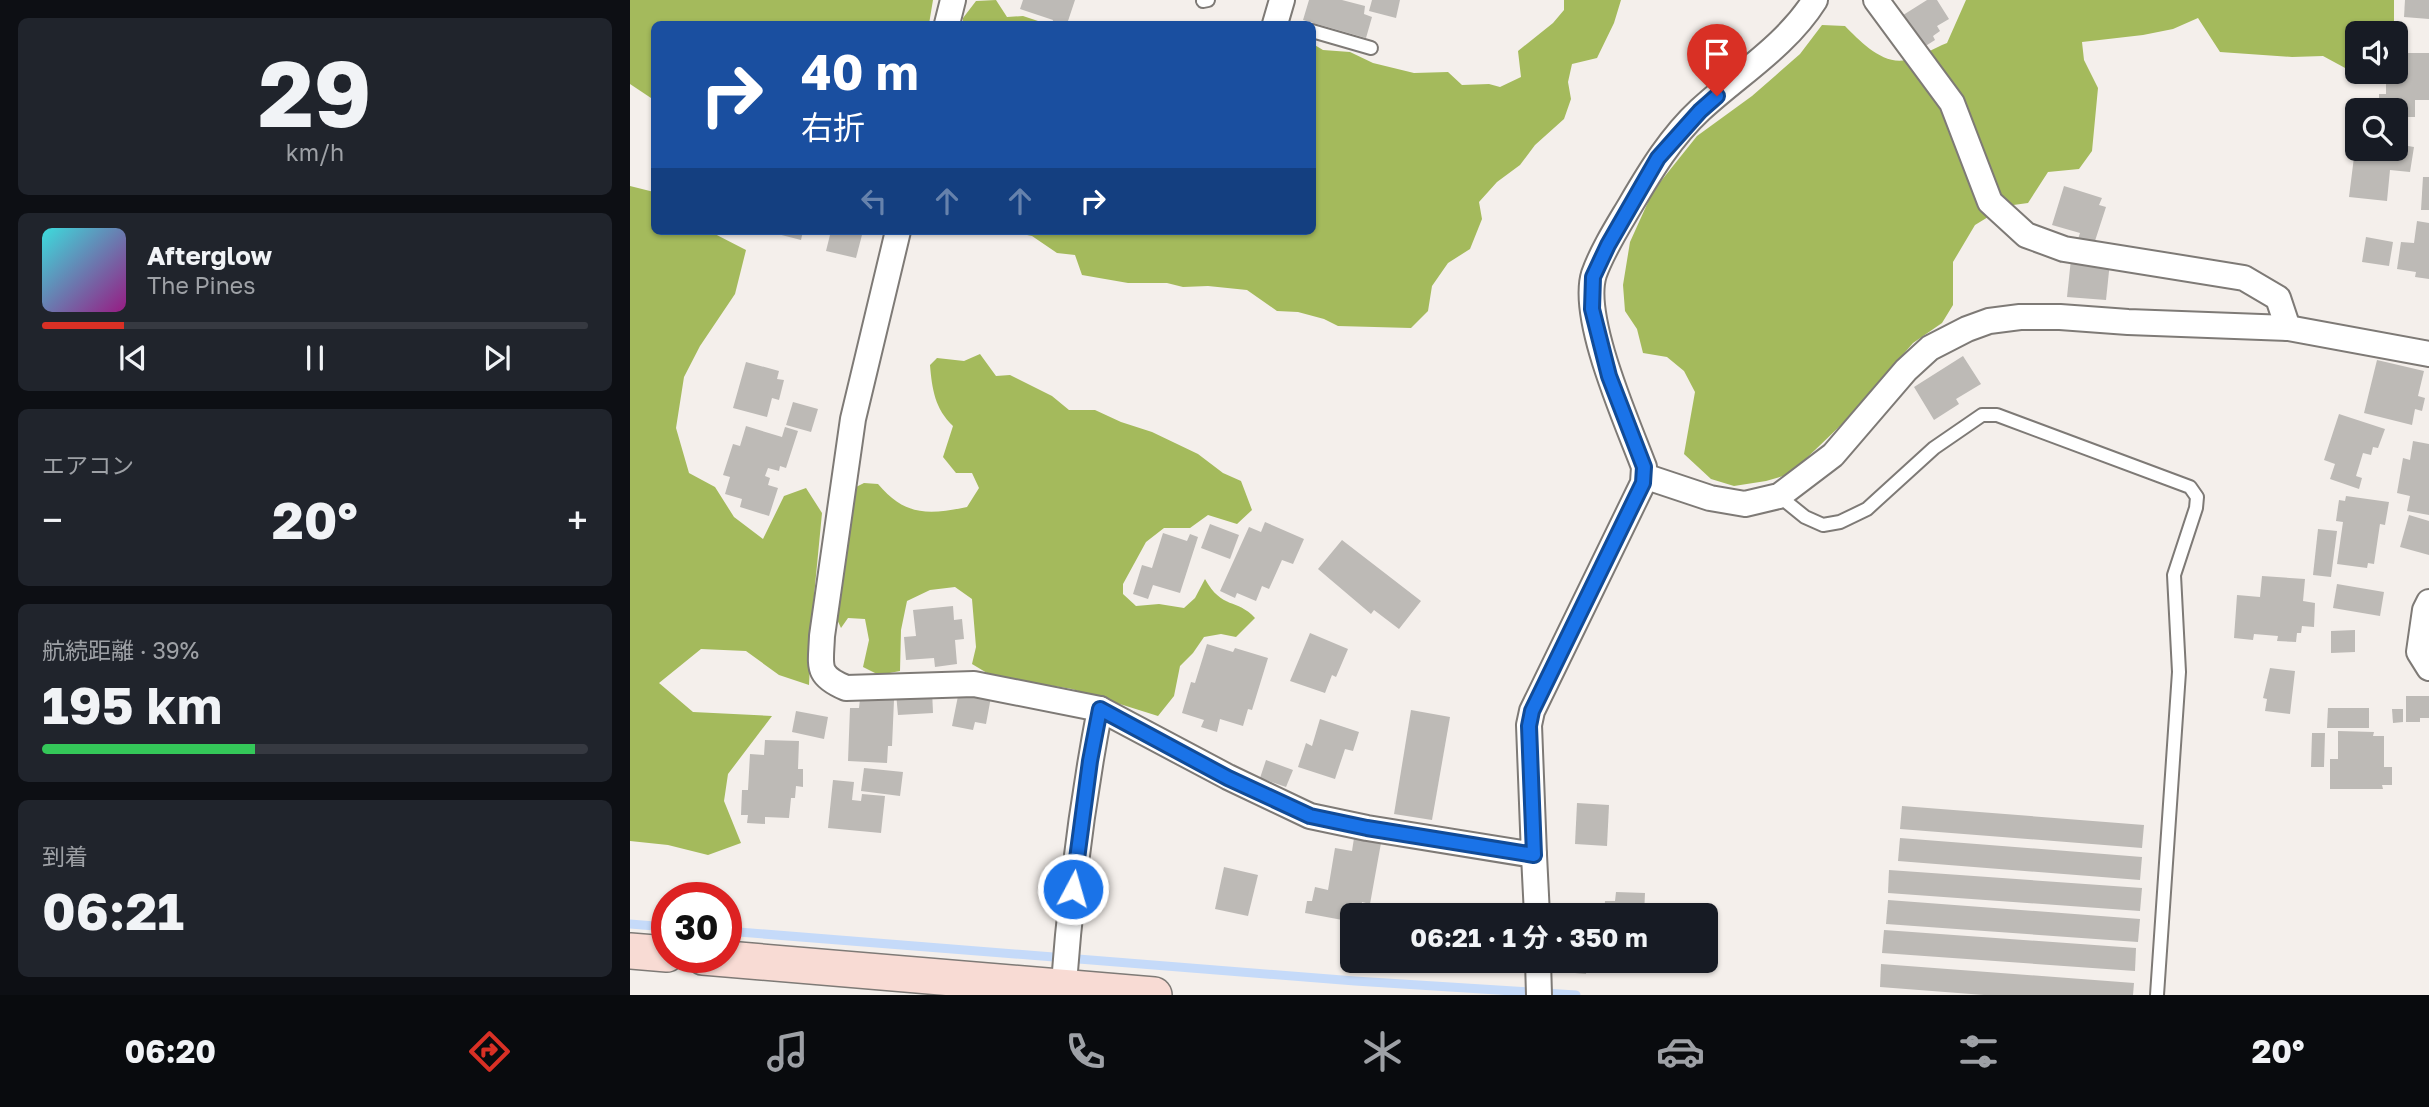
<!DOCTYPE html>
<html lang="ja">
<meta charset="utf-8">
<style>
:root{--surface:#171b24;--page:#20242c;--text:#f1f3f6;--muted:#9ea1a6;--line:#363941;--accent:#d93025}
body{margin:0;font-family:"Golos Text","Noto Sans JP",sans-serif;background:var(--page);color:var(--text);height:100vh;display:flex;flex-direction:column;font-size:26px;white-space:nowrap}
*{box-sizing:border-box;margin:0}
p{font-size:23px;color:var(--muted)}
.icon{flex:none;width:38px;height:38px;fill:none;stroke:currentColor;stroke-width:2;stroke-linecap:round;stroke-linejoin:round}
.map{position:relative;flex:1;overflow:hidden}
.side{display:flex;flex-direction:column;gap:18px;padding:18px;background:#0d0f14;width:630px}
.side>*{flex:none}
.top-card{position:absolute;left:21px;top:21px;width:665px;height:214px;border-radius:10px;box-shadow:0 2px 5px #0004;background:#1a4fa0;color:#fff;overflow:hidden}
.fabs{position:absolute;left:1715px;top:21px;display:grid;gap:14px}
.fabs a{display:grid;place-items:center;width:63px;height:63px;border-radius:10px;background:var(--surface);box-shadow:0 2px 5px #0004;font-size:35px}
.speed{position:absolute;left:21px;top:882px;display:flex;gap:14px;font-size:35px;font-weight:700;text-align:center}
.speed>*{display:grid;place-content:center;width:91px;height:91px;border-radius:50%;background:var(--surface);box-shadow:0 2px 5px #0004;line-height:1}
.speed .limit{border:10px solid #d22;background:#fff;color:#111}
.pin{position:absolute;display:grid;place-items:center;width:60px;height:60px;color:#fff;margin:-72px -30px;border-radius:50% 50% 50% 0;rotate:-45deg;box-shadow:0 0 7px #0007}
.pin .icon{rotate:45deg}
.me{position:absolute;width:77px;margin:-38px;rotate:6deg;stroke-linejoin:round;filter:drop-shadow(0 0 5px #0008)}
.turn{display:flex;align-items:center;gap:24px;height:147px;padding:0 35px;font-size:32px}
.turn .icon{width:91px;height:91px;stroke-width:2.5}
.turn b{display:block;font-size:49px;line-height:60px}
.lanes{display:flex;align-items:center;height:66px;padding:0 35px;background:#0003;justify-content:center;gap:35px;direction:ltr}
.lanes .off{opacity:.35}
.big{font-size:52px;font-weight:700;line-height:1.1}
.side .card{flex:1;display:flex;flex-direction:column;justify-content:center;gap:10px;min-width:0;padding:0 24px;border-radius:10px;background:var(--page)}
.side .dial{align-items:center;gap:0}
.dial b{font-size:91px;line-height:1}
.song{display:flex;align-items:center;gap:21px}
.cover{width:84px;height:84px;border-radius:10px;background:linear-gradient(135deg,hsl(180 70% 55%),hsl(310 70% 35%))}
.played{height:7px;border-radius:4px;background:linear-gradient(90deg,var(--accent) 15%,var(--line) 15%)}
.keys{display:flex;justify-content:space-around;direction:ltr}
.heat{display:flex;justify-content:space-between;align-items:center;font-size:38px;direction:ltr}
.charge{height:10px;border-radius:5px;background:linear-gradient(90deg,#34c759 39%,var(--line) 0)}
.trip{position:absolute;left:710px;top:903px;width:378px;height:70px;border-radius:10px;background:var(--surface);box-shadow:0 2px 5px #0004;font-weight:700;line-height:70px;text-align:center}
.menu{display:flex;height:112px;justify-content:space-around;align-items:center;background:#090b0e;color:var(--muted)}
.menu .icon{width:49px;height:49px}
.menu .on{color:var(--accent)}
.menu b{font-size:32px;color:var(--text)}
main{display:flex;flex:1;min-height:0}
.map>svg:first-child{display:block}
</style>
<main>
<section class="side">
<div class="card dial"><b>29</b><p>km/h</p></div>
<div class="card">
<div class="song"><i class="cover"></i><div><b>Afterglow</b><p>The Pines</p></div></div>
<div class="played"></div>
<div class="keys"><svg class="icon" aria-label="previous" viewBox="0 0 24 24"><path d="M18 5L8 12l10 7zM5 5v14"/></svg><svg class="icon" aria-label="pause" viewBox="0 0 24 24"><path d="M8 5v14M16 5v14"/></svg><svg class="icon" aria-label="next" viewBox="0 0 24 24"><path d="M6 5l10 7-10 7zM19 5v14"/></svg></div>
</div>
<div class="card"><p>エアコン</p>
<div class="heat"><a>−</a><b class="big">20°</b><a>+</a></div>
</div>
<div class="card"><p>航続距離 · 39%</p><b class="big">195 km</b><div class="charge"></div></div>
<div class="card"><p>到着</p><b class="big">06:21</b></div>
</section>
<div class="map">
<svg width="1799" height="995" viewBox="0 0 1799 995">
<rect width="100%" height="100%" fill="#f4efeb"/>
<!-- forest -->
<g fill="#a4ba5c">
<path d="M0,0h303l-4,24h-275v76l-24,-16z"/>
<path d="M366,0l11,17 16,-1 24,8h-84v-6l13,-17z"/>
<path d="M934,0h57l-7,23 -17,35 -25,6 -4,18 3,17 -7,20 -29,26 -15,20 -23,17 -18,20 3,17 -12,30 -22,14 -16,23 -4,25 -17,17 -73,-2 -14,-7 -26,-7 -21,-1 -30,-21 -39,-4 -25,1 -16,-4h-39l-46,-8 -7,-20 -18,-2 -25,-17 -24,-5h304l1,-187 10,6 27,2 23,11 41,10 34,-1 14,13 27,-1 11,3 21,-10 -3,-26 35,-28 11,-13z"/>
<path d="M1336,0h428v33h-37v27l-10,9 -24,-13 -31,1 -72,-5 -22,-34 -25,11 -30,6 -61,7 2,18 14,28 -6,63 -13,18 -31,3 -20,31 -22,3 -31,19 -22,37v43l-11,18 -29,20 -27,31 -22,33 -24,19 -50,48 -24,7 -32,5 -23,-7 -27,-25 11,-62 -11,-21 -17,-14 -24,-4 -6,-24 -12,-18 -2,-26 7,-43 23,-51 44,-55 55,-40 23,-20 25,-22 22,-29 23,1c15,15 37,39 61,34 13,-2 28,-12 41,-17z"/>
<path d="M0,186l24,6v39h55l37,19 -11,44 -35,52 -16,31 -8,51 13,45 26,14 19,30 29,22 21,-43 22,-8 16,25 -10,104 -3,68 -30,-10 -33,-24 -45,-2 -42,34 34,29 79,4 -44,58 -4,27 17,42 -33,12 -40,-10 -38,-4z"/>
<path d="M350,354l16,22 14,-1 42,21 17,14h26l26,12 31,10 46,22 25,19 18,8 11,29 -15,14 -29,-9 -18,13h-26l-18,14 -23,42v10l13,12 23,-2 25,4 11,-10 10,-19c17,31 32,19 50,39l-19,19 -15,-3 -17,3 -11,16 -13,13 -6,30 -16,20 -86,-27 -56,-9 -29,-7 -15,-9 4,-17 -4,-48 -17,-12 -25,3 -23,11 -6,29 -1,41 -21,4 -16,-8 6,-27 -4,-21 -17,-1 -7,10 -6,-13 17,-126 12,-6 14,1c27,32 50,31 89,23l12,-19 -7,-15h-16l-13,-16 10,-31c-18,-17 -21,-37 -23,-61l7,-7 27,3z"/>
</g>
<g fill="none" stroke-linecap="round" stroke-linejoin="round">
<!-- stream -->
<g stroke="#c5daf9" stroke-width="9">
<path d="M0,924l37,3"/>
<path d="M96,931l629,50 221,14"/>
</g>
</g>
<!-- building -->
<g fill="#bdbab6">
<path d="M393,0h52l-8,24h-15l1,-4 -33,-11z"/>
<path d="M679,0h33l23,6 -1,8 8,3 -6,21 -63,-18z"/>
<path d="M742,0h28l-4,18 -27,-7z"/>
<path d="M1297,0h10l12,19 -12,7 3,5 -7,5 2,4 -11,7 -24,-30z"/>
<path d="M1775,0h24v19l-25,-2z"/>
<rect x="537" y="21" width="39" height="3"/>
<path d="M1769,53h30v47h-14v17h-19v-7h-8v-7h-9v-9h7v-16h13z"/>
<path d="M1726,141l1,8h39v-5l18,3 -4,25 -20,-2 -3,31 -38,-4z"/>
<path d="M1793,177h6v33h-8z"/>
<path d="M1434,186l38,12 -3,7 7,2 -12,37 -16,-5 2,-6 -28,-8z"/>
<path d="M1787,221l12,2v56l-14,-2 1,-5 -19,-3 4,-27 13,1z"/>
<path d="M136,231h37l-2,9z"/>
<path d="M201,231h32l-7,27 -30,-7z"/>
<path d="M1736,237l27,5 -4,24 -27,-4z"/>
<path d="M1441,259l39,3 -4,38 -39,-3z"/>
<path d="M1333,356l18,28 -25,15 3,5 -25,16 -20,-33z"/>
<path d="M1747,360l47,11 -6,25 7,2 -3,13 -7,-2 -3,16 -48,-12z"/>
<path d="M116,362l33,9 -2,8 7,1 -5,20 -7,-2 -5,19 -34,-9z"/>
<path d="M163,402l25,7 -7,23 -25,-7z"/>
<path d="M1709,414l46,15 -7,19 -5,-1 -2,8 -8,-2 -7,23 6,2 -3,11 -29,-10 5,-15 -11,-4z"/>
<path d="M116,426l36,11 3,-10 13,4 -12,37 -6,-2 -1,5 -11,-3 -3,8 5,2 -2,7 10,3 -9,28 -29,-9 2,-8 -17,-5 5,-17 -7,-2 10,-31 7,2z"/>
<path d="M1783,441l16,3v71l-22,-4 3,-15 -13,-3 6,-35 7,2z"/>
<path d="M1716,496l43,6 -4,23 -5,-1 -6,40 -6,-1 -1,5 -30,-4 6,-42 -7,-1 3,-21 6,1z"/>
<path d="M1779,515l20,6v34l-29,-8z"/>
<path d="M635,522l39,17 -11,25 -11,-4 -13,29 -7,-3 -6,15 -19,-8 -2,5 -15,-7 29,-64 12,5z"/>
<path d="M580,524l29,11 -9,24 -29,-11z"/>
<path d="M1688,529l19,2 -6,46 -18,-2z"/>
<path d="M533,533l24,8 3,-7 8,3 -18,56 -27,-8 -5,14 -15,-5 9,-29 10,3z"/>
<path d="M712,540l79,61 -22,28 -25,-19 -3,4 -53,-45z"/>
<path d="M1632,576l43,3 -2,22 12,2 -1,24 -12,-1 -1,7h-4l-1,9 -19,-1 1,-5 -24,-2 -1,6 -19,-2 3,-43 23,2z"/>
<path d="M1707,584l47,8 -4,24 -47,-8z"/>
<path d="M323,606l1,14 8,-1 2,20 -9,1 2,24 -22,3 -1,-9 -28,2 -2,-23 12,-1 -3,-26z"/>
<path d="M1725,630v22l-24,1v-22z"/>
<path d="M680,633l38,16 -12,28 -4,-2 -7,18 -35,-12z"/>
<path d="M577,644l26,8 2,-4 33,10 -16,52 -4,-1 -5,17 -23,-7 -3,13 -16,-5 3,-7 -22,-7 9,-31 4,1z"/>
<path d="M1640,668l25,3 -5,43 -25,-3 2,-12 -4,-1z"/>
<path d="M302,690l1,23 -35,2 -2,-22z"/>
<path d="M329,691l32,6 -5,27 -11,-2 -2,8 -21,-4z"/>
<path d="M1776,696h23v22h-9v4h-14z"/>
<path d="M230,699l34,1 -2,46h-4l-1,17 -39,-2 2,-53h9z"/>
<path d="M1698,708h41v20h-42z"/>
<path d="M1762,709h11v13l-10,1z"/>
<path d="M781,710l39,7 -18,103 -38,-6z"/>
<path d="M166,711l32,6 -4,22 -32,-7z"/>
<path d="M690,719l39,13 -6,19 -8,-2 -10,30 -37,-12 8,-24 6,3z"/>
<path d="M1708,731l36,1 -1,4h11v31h8v18h-10l1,4h-53v-30h8z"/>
<path d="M1682,733h13l-1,34h-13z"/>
<path d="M135,740l34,1 -1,28h5v18l-7,-1 -1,12h-4l-2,20 -24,-1v7l-18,-1 1,-8h-7l1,-25h6l2,-36 14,1z"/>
<path d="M636,760l27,10 -7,17 -26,-9z"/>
<path d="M234,768l39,4 -3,24 -39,-5z"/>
<path d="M203,780l21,2 -2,18 9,1 1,-7 23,2 -4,37 -53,-5z"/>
<path d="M947,803l32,2 -2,41 -32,-2z"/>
<path d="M1272,806l242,19 -2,23 -242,-19z"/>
<path d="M724,838l27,5 -11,61 -8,-2 -2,13h-7v7l-48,-9 2,-12h5l3,-14 13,3 7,-42 17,3z"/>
<path d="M1270,838l242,19 -2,23 -242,-19z"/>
<path d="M594,867l34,8 -10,41 -33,-7z"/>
<path d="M1259,870l253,18 -2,23 -252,-18z"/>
<path d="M986,892l29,1 -1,22h-40l1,-14h10z"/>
<path d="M1258,900l252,19 -2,23 -252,-18z"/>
<path d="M1254,930l252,18 -1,23 -253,-18z"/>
<path d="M924,961h33l-1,13 -33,-3z"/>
<path d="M1251,964l253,19 -1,12h-149l-104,-8z"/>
</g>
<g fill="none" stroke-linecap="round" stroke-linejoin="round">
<defs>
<g id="lane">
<path d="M573,1l5,-1"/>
<path d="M682,31l59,17"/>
<path d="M1149,496l26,21 18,8 17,-3 27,-13 67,-61 48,-33h15l193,72 7,10 -1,11 -22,67 5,97 -22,323"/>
</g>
<g id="street">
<path d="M1246,0l76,103 38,99 36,33 38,14 180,29 34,20 10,30"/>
<path d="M317,24l6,-24"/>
<path d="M645,24l7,-24"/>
<path d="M268,231l-45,188 -31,217c-1,30 -7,39 24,52l128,-4 126,25 128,68 82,39 57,12 167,27 -5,-130 3,-14 111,-228 1,-16c-16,-43 -64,-149 -50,-193 9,-25 24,-48 37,-70 20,-34 40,-67 69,-94 39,-36 86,-64 115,-110"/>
<path d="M1014,476l66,22 35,6 34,-8 54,-41 73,-85 24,-22 37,-19 22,-8 31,-4h40l68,5 160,6 141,26"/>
<path d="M1799,602l-4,8 -6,42 10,16"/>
<path d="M904,855l3,60"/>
<path d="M908,961l1,34"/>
<path d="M433,995c7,-96 19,-192 37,-286"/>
</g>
<g id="secondary">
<path d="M0,951l37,3"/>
<path d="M73,957l451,38"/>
</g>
</defs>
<!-- lane casing -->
<use href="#lane" stroke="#7e7a76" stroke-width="16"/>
<!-- street casing -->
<use href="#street" stroke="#7e7a76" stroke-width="28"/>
<!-- secondary casing -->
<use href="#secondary" stroke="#7e7a76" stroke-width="38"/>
<!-- lane -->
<use href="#lane" stroke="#fff" stroke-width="12"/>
<!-- street -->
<use href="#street" stroke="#fff" stroke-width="24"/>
<!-- secondary -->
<use href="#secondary" stroke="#f8dbd4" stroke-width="35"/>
</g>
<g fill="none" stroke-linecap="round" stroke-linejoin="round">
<defs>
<path id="route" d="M443,889l17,-128 10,-52 128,69 82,38 57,12 167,27 -5,-129 3,-15 111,-228 1,-16 -35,-91 -17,-67 1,-32 15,-32 50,-87 42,-47 17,-15"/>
</defs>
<!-- route casing -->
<use href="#route" stroke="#114b97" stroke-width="18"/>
<!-- route -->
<use href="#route" stroke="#1a73e8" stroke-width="12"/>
</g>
</svg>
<div class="fabs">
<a><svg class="icon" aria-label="sound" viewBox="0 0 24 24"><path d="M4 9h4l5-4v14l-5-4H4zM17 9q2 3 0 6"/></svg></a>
<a><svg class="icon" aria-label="search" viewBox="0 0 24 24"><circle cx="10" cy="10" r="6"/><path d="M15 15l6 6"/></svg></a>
</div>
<div class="speed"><div class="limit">30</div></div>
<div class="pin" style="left:1087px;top:96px;background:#d93025"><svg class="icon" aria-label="arrive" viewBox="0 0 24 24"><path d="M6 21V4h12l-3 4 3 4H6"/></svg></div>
<svg class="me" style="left:443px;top:889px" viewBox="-20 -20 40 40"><circle r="17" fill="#1a73e8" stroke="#fff" stroke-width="3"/><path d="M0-11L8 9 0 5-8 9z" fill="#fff"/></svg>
<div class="trip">06:21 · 1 分 · 350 m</div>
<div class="top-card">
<div class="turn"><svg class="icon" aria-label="right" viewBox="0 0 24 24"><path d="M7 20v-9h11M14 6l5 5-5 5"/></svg><div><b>40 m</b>右折</div></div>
<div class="lanes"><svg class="icon off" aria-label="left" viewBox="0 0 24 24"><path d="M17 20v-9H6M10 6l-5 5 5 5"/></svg><svg class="icon off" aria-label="ahead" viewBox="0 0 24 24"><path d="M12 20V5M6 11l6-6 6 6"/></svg><svg class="icon off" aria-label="ahead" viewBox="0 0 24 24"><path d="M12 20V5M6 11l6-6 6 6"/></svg><svg class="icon" aria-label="right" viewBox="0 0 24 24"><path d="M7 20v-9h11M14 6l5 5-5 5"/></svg></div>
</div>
</div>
</main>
<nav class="menu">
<b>06:20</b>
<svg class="icon on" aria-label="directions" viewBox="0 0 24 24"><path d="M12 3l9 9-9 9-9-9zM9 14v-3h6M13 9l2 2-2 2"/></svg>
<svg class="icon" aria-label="music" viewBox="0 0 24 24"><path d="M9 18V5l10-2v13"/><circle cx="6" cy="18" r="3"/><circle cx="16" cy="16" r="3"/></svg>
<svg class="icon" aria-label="phone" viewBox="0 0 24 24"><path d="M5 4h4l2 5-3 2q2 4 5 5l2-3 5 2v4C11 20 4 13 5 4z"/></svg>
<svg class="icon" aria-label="climate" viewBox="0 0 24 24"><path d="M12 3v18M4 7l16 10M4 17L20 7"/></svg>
<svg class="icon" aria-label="car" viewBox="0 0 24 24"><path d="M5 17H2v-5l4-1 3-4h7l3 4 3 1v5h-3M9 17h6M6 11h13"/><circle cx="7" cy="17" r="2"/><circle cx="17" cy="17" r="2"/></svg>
<svg class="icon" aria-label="filters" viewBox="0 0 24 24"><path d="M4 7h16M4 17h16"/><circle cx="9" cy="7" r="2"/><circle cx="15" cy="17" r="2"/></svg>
<b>20°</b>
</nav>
